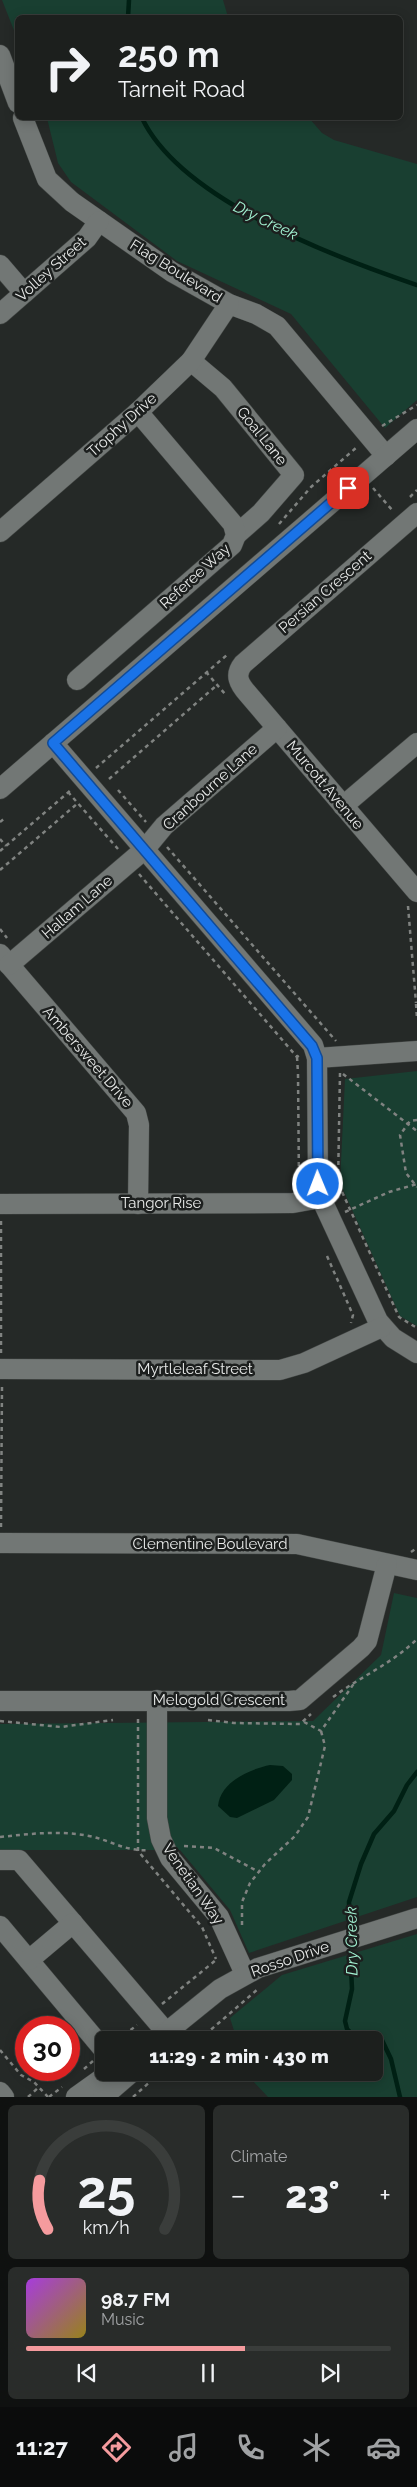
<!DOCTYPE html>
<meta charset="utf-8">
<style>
:root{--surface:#1c1f1d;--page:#292c2a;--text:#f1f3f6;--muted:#a0a2a4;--line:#3a3d3b;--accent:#f59b9e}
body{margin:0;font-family:Raleway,sans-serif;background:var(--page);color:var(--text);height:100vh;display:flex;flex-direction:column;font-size:19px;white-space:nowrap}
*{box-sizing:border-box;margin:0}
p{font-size:16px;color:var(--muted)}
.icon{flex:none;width:28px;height:28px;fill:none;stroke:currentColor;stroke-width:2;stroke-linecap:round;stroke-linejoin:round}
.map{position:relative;height:2097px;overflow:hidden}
.sheet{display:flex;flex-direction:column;gap:8px;padding:8px;background:#0f1110;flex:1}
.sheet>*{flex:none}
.top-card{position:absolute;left:15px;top:15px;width:388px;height:105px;border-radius:8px;box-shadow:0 2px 12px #0003,0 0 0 1px var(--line);background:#1c1f1d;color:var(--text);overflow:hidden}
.speed{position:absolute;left:15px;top:2016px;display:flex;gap:10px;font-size:25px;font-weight:700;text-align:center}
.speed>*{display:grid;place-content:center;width:65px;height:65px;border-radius:50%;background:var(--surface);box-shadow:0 2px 12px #0003,0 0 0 1px var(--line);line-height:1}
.speed .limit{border:8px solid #d22;background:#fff;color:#111}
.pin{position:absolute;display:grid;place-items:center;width:42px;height:42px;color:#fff;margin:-21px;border-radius:10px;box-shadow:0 2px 8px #0006}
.me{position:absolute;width:55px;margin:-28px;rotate:359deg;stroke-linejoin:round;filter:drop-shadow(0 0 4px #0008)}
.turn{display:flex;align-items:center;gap:18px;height:105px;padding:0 20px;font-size:22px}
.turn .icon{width:65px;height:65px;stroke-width:2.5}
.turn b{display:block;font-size:35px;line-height:42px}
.big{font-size:38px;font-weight:800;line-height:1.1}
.sheet .tile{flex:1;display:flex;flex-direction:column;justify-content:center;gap:8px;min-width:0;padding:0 18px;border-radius:8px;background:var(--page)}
.sheet .dial{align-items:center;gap:0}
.dial svg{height:130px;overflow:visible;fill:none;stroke:var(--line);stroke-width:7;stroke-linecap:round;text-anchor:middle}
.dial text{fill:var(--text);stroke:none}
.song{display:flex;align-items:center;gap:15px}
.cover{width:60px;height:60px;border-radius:8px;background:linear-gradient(135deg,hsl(280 70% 55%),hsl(50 70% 35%))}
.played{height:5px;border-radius:2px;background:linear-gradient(90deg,var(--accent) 60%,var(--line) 60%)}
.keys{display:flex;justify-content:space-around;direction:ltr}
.heat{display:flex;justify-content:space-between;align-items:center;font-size:28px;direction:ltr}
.sheet .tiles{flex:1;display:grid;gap:8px;grid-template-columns:1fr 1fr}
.tile:last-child{grid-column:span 2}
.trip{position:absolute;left:95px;top:2031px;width:288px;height:50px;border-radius:8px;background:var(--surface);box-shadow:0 2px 12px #0003,0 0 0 1px var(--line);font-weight:800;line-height:50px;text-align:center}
.dock{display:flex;height:80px;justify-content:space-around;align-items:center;background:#0b0c0c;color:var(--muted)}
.dock .icon{width:35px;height:35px}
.dock .active{color:var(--accent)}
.dock b{font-size:22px;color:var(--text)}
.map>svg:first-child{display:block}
</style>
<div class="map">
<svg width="417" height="2097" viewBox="0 0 417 2097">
<rect width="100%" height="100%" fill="#252927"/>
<!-- green -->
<g fill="#193f31">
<path d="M2,0h221l5,17 -210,1 -1,20z"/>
<path d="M47,118h262l13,15 12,7 83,24v236l-32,28 -94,-114 -114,-53 -106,-79 -13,-19z"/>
<path d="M417,1071v255l-17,-10 -60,-133 5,-104z"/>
<path d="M394,1593l23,5v299l-168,56 -19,-43 -50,-60h-180v-126l313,-3 68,-66z"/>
<path d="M417,1934v163h-149l-16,-17 -3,-7 125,-1v-32h-137l-7,-22 52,-43z"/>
</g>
<!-- water -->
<path fill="#002014" d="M270,1765l13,1 9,8v6l-18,20 -37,18 -7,-1 -12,-11c2,-24 32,-37 52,-41z"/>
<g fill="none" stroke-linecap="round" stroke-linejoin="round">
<!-- stream -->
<g stroke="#002014" stroke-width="4.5">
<path d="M128,18l1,-18"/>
<path d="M142,118c39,82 192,139 275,167"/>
<path d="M350,1935l-1,-33 12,-38 13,-30 20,-23 13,-26 10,-13"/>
<path d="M350,1945l2,44 -7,32 2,8 5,5 29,4 10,21 9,38"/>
</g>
<defs>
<g id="minor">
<path d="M0,55l18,48"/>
<path d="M23,118l24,61 25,23 100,70 57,32 27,10 21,12 109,130"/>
<path d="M0,265l24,28"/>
<path d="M0,314l87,-76 12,-17"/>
<path d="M191,361l32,27 71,87 -33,38 -25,22"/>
<path d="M417,513l-174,151c-9,11 -4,20 5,30l169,198"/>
<path d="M0,532l138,-120 53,-51 38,-57"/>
<path d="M77,680l155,-135 4,-10 -3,-11 -95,-112"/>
<path d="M53,743l260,302 4,13 1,126 3,14 57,123 15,17 24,15"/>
<path d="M0,789l417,-360"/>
<path d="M343,806l74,-63"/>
<path d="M0,954l136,159 3,12 -1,79"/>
<path d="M9,965l136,-116 19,-23 113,-98"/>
<path d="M317,1058l100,-7"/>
<path d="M0,1204l293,-1 28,-5"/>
<path d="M0,1369l280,1 24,-7 78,-36"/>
<path d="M0,1543l297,1 120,26"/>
<path d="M157,1700v118l4,21 9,19 49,59 26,57"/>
<path d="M0,1701h289l11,-1 7,-6 54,-46 6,-7 20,-77"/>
<path d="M0,1860h19l147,172"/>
<path d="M0,1926l104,124"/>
<path d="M29,1960l44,-37"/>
<path d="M157,2040l63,-51 38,-21 159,-50"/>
<path d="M0,2092l4,5"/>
<path d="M76,2097l35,-25"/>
<path d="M103,2097l29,-25"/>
</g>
</defs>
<!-- minor casing -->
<use href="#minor" stroke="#424644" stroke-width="21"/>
<!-- path -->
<g stroke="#808381" stroke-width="2.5" stroke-dasharray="4 4" stroke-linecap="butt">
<path d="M382,426l35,-21"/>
<path d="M373,488l20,23"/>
<path d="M410,497l7,-7"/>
<path d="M279,524l32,-37 46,-40"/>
<path d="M206,672l19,22"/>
<path d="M96,768l132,-114"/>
<path d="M109,779l108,-94"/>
<path d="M118,790l28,32"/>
<path d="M68,792l50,57"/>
<path d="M0,822l5,-4"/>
<path d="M0,839l6,7"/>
<path d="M167,847l169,194"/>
<path d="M0,851l71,-61"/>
<path d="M0,870l78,-67"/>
<path d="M139,874l158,183 2,-2"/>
<path d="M408,906l8,97"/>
<path d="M0,929l7,9"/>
<path d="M416,1004l1,15"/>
<path d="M297,1057l1,16"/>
<path d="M340,1073l-2,110 61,134 18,11"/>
<path d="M298,1074l1,111"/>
<path d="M343,1074l74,57"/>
<path d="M417,1120l-7,1 -10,14 6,38 11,14"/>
<path d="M345,1212l44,-20 28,-8"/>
<path d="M1,1221v132"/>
<path d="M327,1256l26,59 -2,8"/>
<path d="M1,1527l1,-141"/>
<path d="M411,1552l6,-4"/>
<path d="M333,1697c27,-20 60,-34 84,-58"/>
<path d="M138,1719v132l64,76 14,32"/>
<path d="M208,1720l26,3 66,1 11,-10"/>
<path d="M0,1721l61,6 52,-7"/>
<path d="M304,1722l17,9 34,-49"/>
<path d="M0,1837c30,-3 59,-7 89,-1 21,4 37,16 60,14"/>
<path d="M184,1846l30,2 45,24"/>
<path d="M242,1925v-23l8,-19 15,-19 30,-28 13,-19 17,-71 -4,-15"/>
<path d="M162,2004l54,-44"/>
<path d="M118,2040l19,-15"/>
<path d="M199,2040l59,-51"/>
<path d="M0,2050l21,25 13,7 14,15"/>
<path d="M84,2069l9,-8"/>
<path d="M28,2097l11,-10"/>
<path d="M49,2097l13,-10"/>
<path d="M133,2097l28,-25"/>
</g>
<!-- minor -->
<use href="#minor" stroke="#727775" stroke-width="20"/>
</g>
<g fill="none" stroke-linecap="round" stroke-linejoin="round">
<defs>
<path id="route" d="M318,1184l-1,-126 -5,-12 -259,-303 295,-255"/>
</defs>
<!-- route casing -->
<use href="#route" stroke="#114b97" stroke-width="12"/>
<!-- route -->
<use href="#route" stroke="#1a73e8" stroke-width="9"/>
</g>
<g text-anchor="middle" stroke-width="5" stroke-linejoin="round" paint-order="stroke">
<!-- street labels -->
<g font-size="15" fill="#e8eae9" stroke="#1c1f1e">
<text transform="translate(51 269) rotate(-42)" y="5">Volley Street</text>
<text transform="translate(176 271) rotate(32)" y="5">Flag Boulevard</text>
<text transform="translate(122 425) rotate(-42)" y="5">Trophy Drive</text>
<text transform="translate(262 436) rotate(51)" y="5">Goal Lane</text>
<text transform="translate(195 576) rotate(-42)" y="5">Referee Way</text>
<text transform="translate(325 592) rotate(-41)" y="5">Persian Crescent</text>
<text transform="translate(325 785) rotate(50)" y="5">Murcott Avenue</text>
<text transform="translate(210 787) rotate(-42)" y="5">Cranbourne Lane</text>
<text transform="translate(77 907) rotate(-41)" y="5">Hallam Lane</text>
<text transform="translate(88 1057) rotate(49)" y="5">Ambersweet Drive</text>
<text x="161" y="1208">Tangor Rise</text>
<text x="195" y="1374">Myrtleleaf Street</text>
<text x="210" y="1549">Clementine Boulevard</text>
<text x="219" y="1705">Melogold Crescent</text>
<text transform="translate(193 1884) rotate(55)" y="5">Venetian Way</text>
<text transform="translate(290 1959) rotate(-19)" y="5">Rosso Drive</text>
</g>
<!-- water labels -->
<g font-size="16" font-style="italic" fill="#a2f2d2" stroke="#1c1f1e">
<text transform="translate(266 220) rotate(26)" y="6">Dry Creek</text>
<text transform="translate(351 1941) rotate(-91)" y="6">Dry Creek</text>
</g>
</g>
</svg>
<div class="speed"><div class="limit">30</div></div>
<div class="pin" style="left:348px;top:488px;background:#d93025"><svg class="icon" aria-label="arrive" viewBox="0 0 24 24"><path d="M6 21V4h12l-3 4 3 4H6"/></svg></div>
<svg class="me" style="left:318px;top:1184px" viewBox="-20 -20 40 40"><circle r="17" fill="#1a73e8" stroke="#fff" stroke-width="3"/><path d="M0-11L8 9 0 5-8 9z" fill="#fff"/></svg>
<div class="trip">11:29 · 2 min · 430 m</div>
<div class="top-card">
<div class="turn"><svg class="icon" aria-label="right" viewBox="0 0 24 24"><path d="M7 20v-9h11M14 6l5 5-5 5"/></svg><div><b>250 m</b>Tarneit Road</div></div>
</div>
</div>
<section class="sheet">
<div class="tiles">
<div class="tile dial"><svg viewBox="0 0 100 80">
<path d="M14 69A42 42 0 1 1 86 69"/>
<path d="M14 69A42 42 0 0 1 9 39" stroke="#f59b9e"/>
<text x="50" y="56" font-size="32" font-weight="700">25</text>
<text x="50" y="72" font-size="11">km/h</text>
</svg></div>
<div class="tile"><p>Climate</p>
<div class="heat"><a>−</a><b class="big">23°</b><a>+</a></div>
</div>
<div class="tile">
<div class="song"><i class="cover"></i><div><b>98.7 FM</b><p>Music</p></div></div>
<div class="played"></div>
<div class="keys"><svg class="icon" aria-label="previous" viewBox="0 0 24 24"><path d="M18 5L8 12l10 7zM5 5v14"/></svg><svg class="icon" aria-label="pause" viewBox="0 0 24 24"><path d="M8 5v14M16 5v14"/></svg><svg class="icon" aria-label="next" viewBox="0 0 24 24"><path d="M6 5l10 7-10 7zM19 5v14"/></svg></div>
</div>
</div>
</section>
<nav class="dock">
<b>11:27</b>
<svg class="icon active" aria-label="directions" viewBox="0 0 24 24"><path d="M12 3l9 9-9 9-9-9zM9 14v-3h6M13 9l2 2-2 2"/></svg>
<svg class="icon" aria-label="music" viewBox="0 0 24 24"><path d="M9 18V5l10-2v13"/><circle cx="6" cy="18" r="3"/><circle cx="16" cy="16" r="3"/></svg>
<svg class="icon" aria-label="phone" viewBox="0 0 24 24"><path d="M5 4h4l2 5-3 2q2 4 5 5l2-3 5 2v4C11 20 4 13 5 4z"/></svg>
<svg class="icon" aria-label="climate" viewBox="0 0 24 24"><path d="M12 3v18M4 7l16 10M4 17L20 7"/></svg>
<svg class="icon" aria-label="car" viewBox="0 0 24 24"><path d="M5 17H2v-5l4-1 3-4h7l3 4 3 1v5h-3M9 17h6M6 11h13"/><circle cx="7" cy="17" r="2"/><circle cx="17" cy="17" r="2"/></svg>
</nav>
